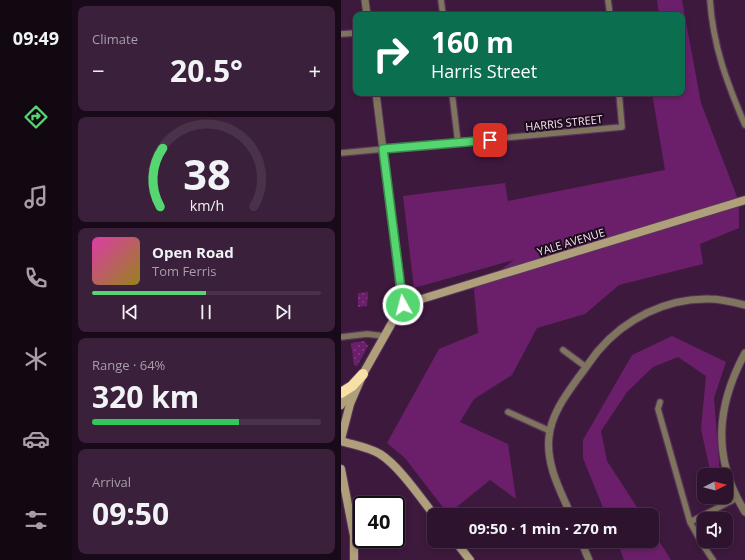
<!DOCTYPE html>
<meta charset="utf-8">
<style>
:root{--surface:#2e132e;--page:#3a203a;--text:#f1f3f6;--muted:#a79eaa;--line:#49324a;--accent:#56d671}
body{margin:0;font-family:"Open Sans",sans-serif;background:var(--page);color:var(--text);height:100vh;display:flex;flex-direction:column;font-size:15px;white-space:nowrap}
*{box-sizing:border-box;margin:0}
p{font-size:13px;color:var(--muted)}
.icon{flex:none;width:22px;height:22px;fill:none;stroke:currentColor;stroke-width:2;stroke-linecap:round;stroke-linejoin:round}
.map{position:relative;flex:1;overflow:hidden}
.drawer{display:flex;flex-direction:column;gap:6px;padding:6px;background:#190a19;width:269px}
.drawer>*{flex:none}
.banner{position:absolute;left:12px;top:12px;width:332px;height:84px;border-radius:8px;box-shadow:0 2px 6px #0003,0 0 0 1px var(--line);background:#0b6e4f;color:#fff;overflow:hidden}
.needle{width:26px;rotate:84deg}
.tools{position:absolute;left:356px;top:468px;display:grid;gap:8px}
.tools a{display:grid;place-items:center;width:36px;height:36px;border-radius:8px;background:var(--surface);box-shadow:0 2px 6px #0003,0 0 0 1px var(--line);font-size:20px}
.speed{position:absolute;left:12px;top:496px;display:flex;gap:8px;font-size:20px;font-weight:700;text-align:center}
.speed>*{display:grid;place-content:center;width:52px;height:52px;border-radius:50%;background:var(--surface);box-shadow:0 2px 6px #0003,0 0 0 1px var(--line);line-height:1}
.speed .limit{border:2px solid #111;border-radius:6px;background:#fff;color:#111}
.pin{position:absolute;display:grid;place-items:center;width:34px;height:34px;color:#fff;margin:-17px;border-radius:8px;box-shadow:0 2px 6px #0006}
.me{position:absolute;width:44px;margin:-22px;rotate:353deg;stroke-linejoin:round;filter:drop-shadow(0 0 3px #0008)}
.turn{display:flex;align-items:center;gap:14px;height:84px;padding:0 12px;font-size:18px}
.turn .icon{width:52px;height:52px;stroke-width:2.5}
.turn b{display:block;font-size:28px;line-height:34px}
.big{font-size:30px;font-weight:700;line-height:1.1}
.drawer .card{flex:1;display:flex;flex-direction:column;justify-content:center;gap:6px;min-width:0;padding:0 14px;border-radius:8px;background:var(--page)}
.drawer .dial{align-items:center;gap:0}
.dial svg{height:104px;overflow:visible;fill:none;stroke:var(--line);stroke-width:7;stroke-linecap:round;text-anchor:middle}
.dial text{fill:var(--text);stroke:none}
.song{display:flex;align-items:center;gap:12px}
.cover{width:48px;height:48px;border-radius:6px;background:linear-gradient(135deg,hsl(320 70% 55%),hsl(50 70% 35%))}
.played{height:4px;border-radius:2px;background:linear-gradient(90deg,var(--accent) 50%,var(--line) 50%)}
.keys{display:flex;justify-content:space-around;direction:ltr}
.heat{display:flex;justify-content:space-between;align-items:center;font-size:22px;direction:ltr}
.charge{height:6px;border-radius:3px;background:linear-gradient(90deg,#34c759 64%,var(--line) 0)}
.trip{position:absolute;left:86px;top:508px;width:232px;height:40px;border-radius:8px;background:var(--surface);box-shadow:0 2px 6px #0003,0 0 0 1px var(--line);font-weight:700;line-height:40px;text-align:center}
main{display:flex;flex:1;min-height:0}
.tab-bar{display:flex;flex-direction:column;width:72px;justify-content:space-around;align-items:center;background:#120812;color:var(--muted)}
.tab-bar .icon{width:28px;height:28px}
.tab-bar .current{color:var(--accent)}
.tab-bar b{font-size:18px;color:var(--text)}
.map>svg:first-child{display:block}
</style>
<main>
<nav class="tab-bar">
<b>09:49</b>
<svg class="icon current" aria-label="directions" viewBox="0 0 24 24"><path d="M12 3l9 9-9 9-9-9zM9 14v-3h6M13 9l2 2-2 2"/></svg>
<svg class="icon" aria-label="music" viewBox="0 0 24 24"><path d="M9 18V5l10-2v13"/><circle cx="6" cy="18" r="3"/><circle cx="16" cy="16" r="3"/></svg>
<svg class="icon" aria-label="phone" viewBox="0 0 24 24"><path d="M5 4h4l2 5-3 2q2 4 5 5l2-3 5 2v4C11 20 4 13 5 4z"/></svg>
<svg class="icon" aria-label="climate" viewBox="0 0 24 24"><path d="M12 3v18M4 7l16 10M4 17L20 7"/></svg>
<svg class="icon" aria-label="car" viewBox="0 0 24 24"><path d="M5 17H2v-5l4-1 3-4h7l3 4 3 1v5h-3M9 17h6M6 11h13"/><circle cx="7" cy="17" r="2"/><circle cx="17" cy="17" r="2"/></svg>
<svg class="icon" aria-label="filters" viewBox="0 0 24 24"><path d="M4 7h16M4 17h16"/><circle cx="9" cy="7" r="2"/><circle cx="15" cy="17" r="2"/></svg>
</nav>
<section class="drawer">
<div class="card"><p>Climate</p>
<div class="heat"><a>−</a><b class="big">20.5°</b><a>+</a></div>
</div>
<div class="card dial"><svg viewBox="0 0 100 80">
<path d="M14 69A42 42 0 1 1 86 69"/>
<path d="M14 69A42 42 0 0 1 16 24" stroke="#56d671"/>
<text x="50" y="56" font-size="32" font-weight="700">38</text>
<text x="50" y="72" font-size="11">km/h</text>
</svg></div>
<div class="card">
<div class="song"><i class="cover"></i><div><b>Open Road</b><p>Tom Ferris</p></div></div>
<div class="played"></div>
<div class="keys"><svg class="icon" aria-label="previous" viewBox="0 0 24 24"><path d="M18 5L8 12l10 7zM5 5v14"/></svg><svg class="icon" aria-label="pause" viewBox="0 0 24 24"><path d="M8 5v14M16 5v14"/></svg><svg class="icon" aria-label="next" viewBox="0 0 24 24"><path d="M6 5l10 7-10 7zM19 5v14"/></svg></div>
</div>
<div class="card"><p>Range · 64%</p><b class="big">320 km</b><div class="charge"></div></div>
<div class="card"><p>Arrival</p><b class="big">09:50</b></div>
</section>
<div class="map">
<svg width="404" height="560" viewBox="0 0 404 560">
<defs>
<pattern id="park-dots" width="8" height="8" patternUnits="userSpaceOnUse"><rect width="8" height="8" fill="#6b1f6b"/><path d="M2 2h.1M6 6h.1" fill="none" stroke="#813f81" stroke-width="1.8" stroke-linecap="round"/></pattern>
</defs>
<rect width="100%" height="100%" fill="#3e193e"/>
<!-- grass -->
<g fill="#6b1f6b">
<path d="M316,0h25l19,103 38,99v26l-39,16 3,20 -84,21 -34,29 -48,14 -25,47 -38,24 -14,23 48,22 8,55 -26,-19 -42,34 -43,-56 -18,-15 52,-94 39,-16 -4,-44 40,-29 -100,28 -11,-92 102,-13 3,18 157,-31 -13,-77h30v-78h-23z"/>
<path d="M331,336l54,26 -12,36 6,77h-9l-10,-46 5,-53 -28,-19 -25,10 -26,25 -26,39 6,30 35,54h-36l-23,-57v-18l49,-85z"/>
<path d="M311,530l19,30h-47l-7,-19h35z"/>
</g>
<!-- park -->
<g fill="url(#park-dots)">
<path d="M27,292l-1,14 -9,1v-14z"/>
<path d="M23,341l4,5 -11,20 -3,-1 -3,-22z"/>
</g>
<g fill="none" stroke-linecap="round" stroke-linejoin="round">
<defs>
<g id="minor">
<path d="M100,0l2,15"/>
<path d="M267,0l2,15"/>
<path d="M369,0c3,46 17,83 35,125"/>
<path d="M0,34l15,-1"/>
<path d="M111,93l6,50"/>
<path d="M0,153l281,-26 -3,-34"/>
<path d="M0,337l26,-3 17,2"/>
<path d="M222,350l23,17"/>
<path d="M319,402l-2,7 32,113 11,20 12,18"/>
<path d="M167,412l42,19"/>
<path d="M349,522l47,-24"/>
</g>
<g id="tertiary">
<path d="M24,0l2,15"/>
<path d="M35,93l26,212"/>
<path d="M404,353c-29,54 -33,105 0,159"/>
<path d="M230,515c-11,-25 -25,-50 -22,-78 2,-22 16,-41 29,-59 7,-9 13,-18 20,-27 27,-32 68,-53 111,-52 12,0 24,3 36,6"/>
<path d="M240,541l8,19"/>
</g>
<g id="secondary">
<path d="M0,405l11,-17"/>
<path d="M0,439l9,-35 13,-30 39,-69 343,-105"/>
<path d="M0,441c13,4 27,6 39,13 19,12 40,43 54,61"/>
<path d="M0,469l13,67v24"/>
<path d="M114,541l15,19"/>
</g>
<path id="motorway" d="M0,393l11,-7 11,-12"/>
</defs>
<!-- minor casing -->
<use href="#minor" stroke="#583558" stroke-width="8"/>
<!-- tertiary casing -->
<use href="#tertiary" stroke="#583558" stroke-width="9"/>
<!-- secondary casing -->
<use href="#secondary" stroke="#583558" stroke-width="10"/>
<!-- motorway casing -->
<use href="#motorway" stroke="#583558" stroke-width="12"/>
<!-- minor -->
<use href="#minor" stroke="#7f755f" stroke-width="5.5"/>
<!-- tertiary -->
<use href="#tertiary" stroke="#7f755f" stroke-width="7"/>
<!-- secondary -->
<use href="#secondary" stroke="#afa07b" stroke-width="8"/>
<!-- motorway -->
<use href="#motorway" stroke="#f7dfa5" stroke-width="10"/>
</g>
<g fill="none" stroke-linecap="round" stroke-linejoin="round">
<defs>
<path id="route" d="M62,305l-20,-156 107,-9"/>
</defs>
<!-- route casing -->
<use href="#route" stroke="#388b49" stroke-width="10"/>
<!-- route -->
<use href="#route" stroke="#56d671" stroke-width="7"/>
</g>
<g text-anchor="middle" stroke-width="4" stroke-linejoin="round" paint-order="stroke">
<!-- street labels -->
<g font-size="11" fill="#fae2f8" stroke="#1c0c1b">
<text transform="translate(223 123) rotate(-6)" y="4">HARRIS STREET</text>
<text transform="translate(230 242) rotate(-17)" y="4">YALE AVENUE</text>
</g>
</g>
</svg>
<div class="tools">
<a><svg class="needle" viewBox="-14 -14 28 28"><path d="M0-13l5 13h-10z" fill="#e53935"/><path d="M0 13l5-13h-10z" fill="#a79eaa"/></svg></a>
<a><svg class="icon" aria-label="sound" viewBox="0 0 24 24"><path d="M4 9h4l5-4v14l-5-4H4zM17 9q2 3 0 6"/></svg></a>
</div>
<div class="speed"><div class="limit">40</div></div>
<div class="pin" style="left:149px;top:140px;background:#d93025"><svg class="icon" aria-label="arrive" viewBox="0 0 24 24"><path d="M6 21V4h12l-3 4 3 4H6"/></svg></div>
<svg class="me" style="left:62px;top:305px" viewBox="-20 -20 40 40"><circle r="17" fill="#56d671" stroke="#fff" stroke-width="3"/><path d="M0-11L8 9 0 5-8 9z" fill="#fff"/></svg>
<div class="trip">09:50 · 1 min · 270 m</div>
<div class="banner">
<div class="turn"><svg class="icon" aria-label="right" viewBox="0 0 24 24"><path d="M7 20v-9h11M14 6l5 5-5 5"/></svg><div><b>160 m</b>Harris Street</div></div>
</div>
</div>
</main>
